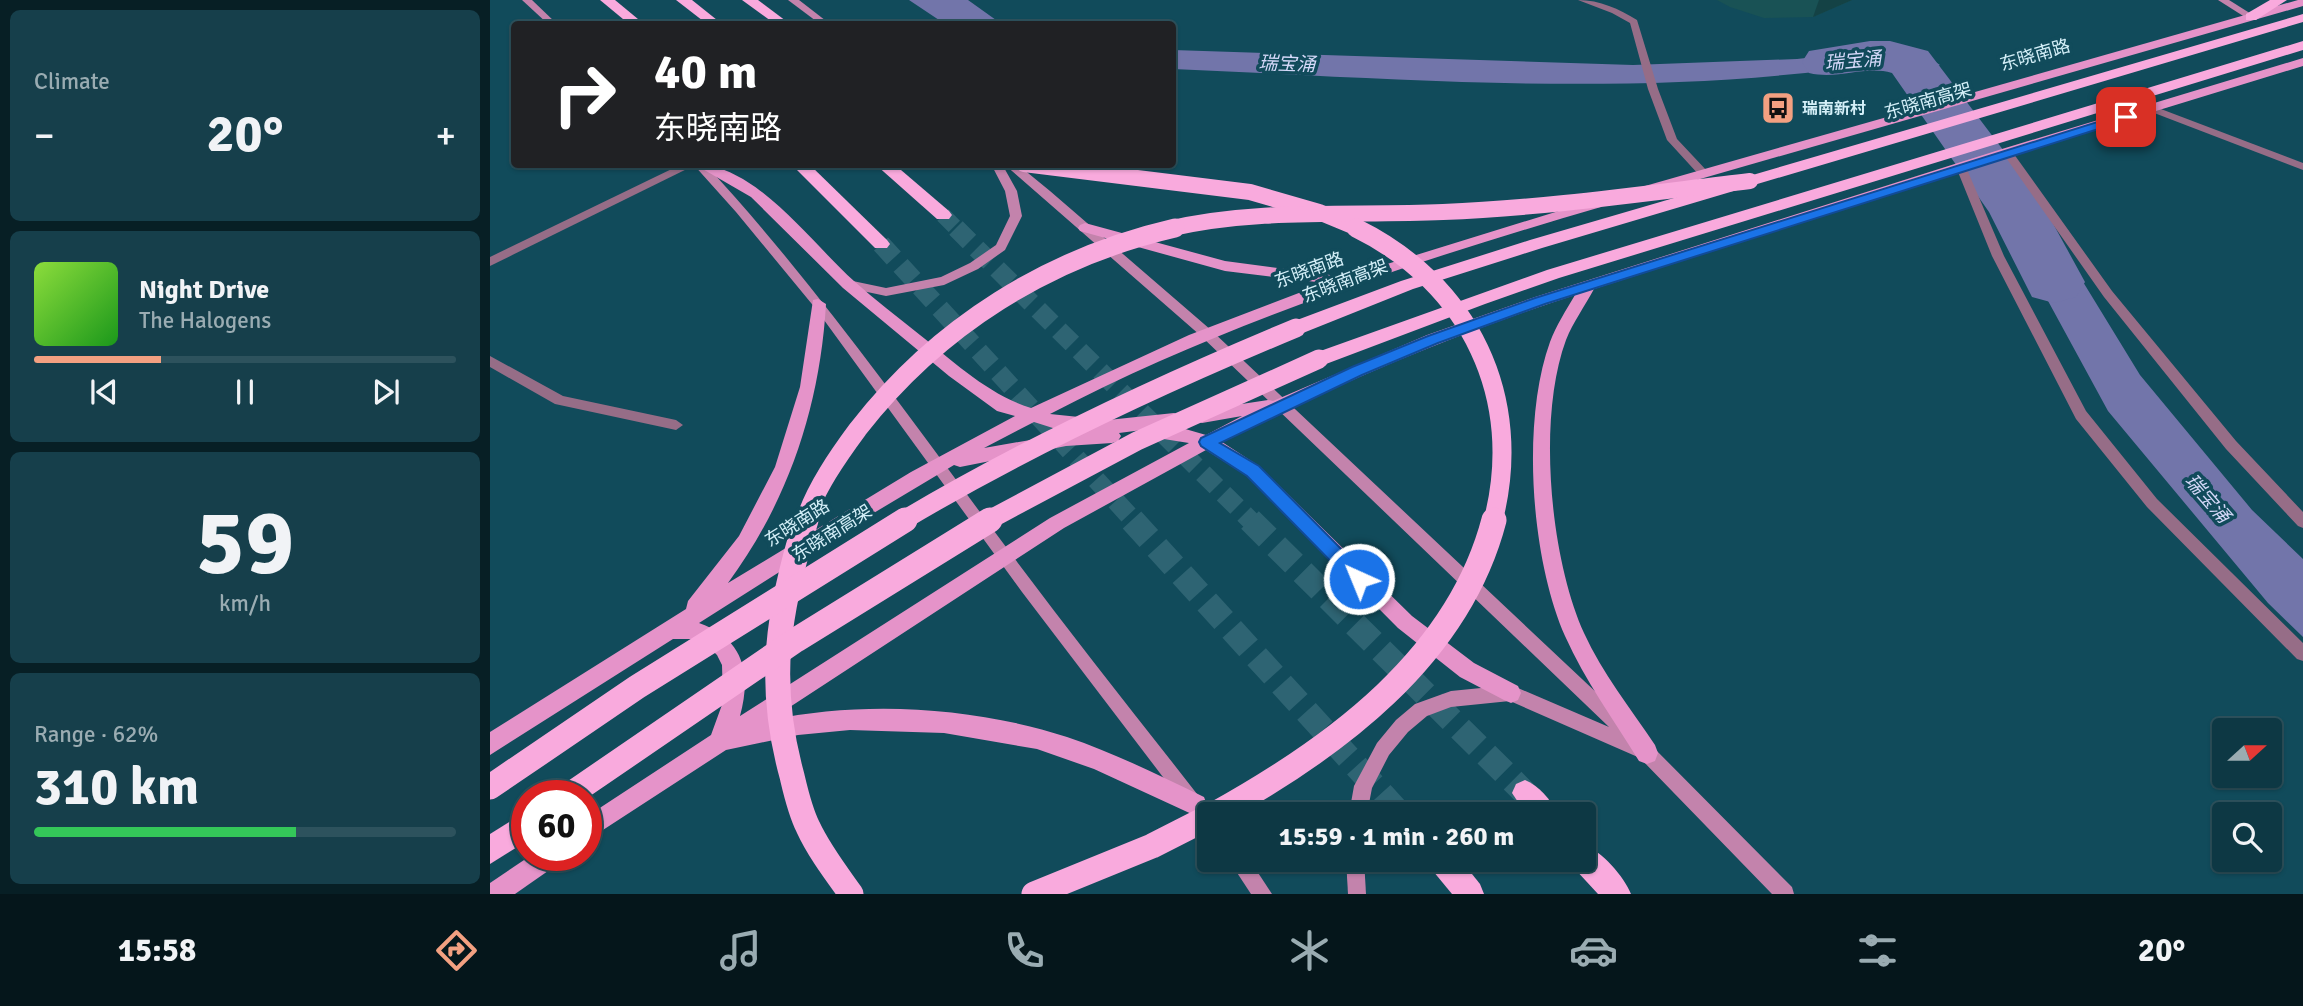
<!DOCTYPE html>
<meta charset="utf-8">
<style>
:root{--surface:#0d3844;--page:#163f4b;--text:#f1f3f6;--muted:#9aacb2;--line:#2d525d;--accent:#f3a081}
body{margin:0;font-family:Signika,"Noto Sans SC",sans-serif;background:var(--page);color:var(--text);height:100vh;display:flex;flex-direction:column;font-size:26px;white-space:nowrap}
*{box-sizing:border-box;margin:0}
p{font-size:23px;color:var(--muted)}
.icon{flex:none;width:38px;height:38px;fill:none;stroke:currentColor;stroke-width:2;stroke-linecap:round;stroke-linejoin:round}
.map{position:relative;flex:1;overflow:hidden}
.side{display:flex;flex-direction:column;gap:10px;padding:10px;background:#071f25;width:490px}
.side>*{flex:none}
.top-card{position:absolute;left:21px;top:21px;width:665px;height:147px;border-radius:7px;box-shadow:0 2px 5px #0004,0 0 0 2px var(--line);background:#202124;color:#fff;overflow:hidden}
.needle{width:46px;rotate:69deg}
.fabs{position:absolute;left:1722px;top:718px;display:grid;gap:14px}
.fabs a{display:grid;place-items:center;width:70px;height:70px;border-radius:7px;background:var(--surface);box-shadow:0 2px 5px #0004,0 0 0 2px var(--line);font-size:35px}
.speed{position:absolute;left:21px;top:780px;display:flex;gap:14px;font-size:35px;font-weight:700;text-align:center}
.speed>*{display:grid;place-content:center;width:91px;height:91px;border-radius:50%;background:var(--surface);box-shadow:0 2px 5px #0004,0 0 0 2px var(--line);line-height:1}
.speed .limit{border:10px solid #d22;background:#fff;color:#111}
.pin{position:absolute;display:grid;place-items:center;width:60px;height:60px;color:#fff;margin:-30px;border-radius:14px;box-shadow:0 4px 10px #0006}
.me{position:absolute;width:77px;margin:-38px;rotate:316deg;stroke-linejoin:round;filter:drop-shadow(0 0 5px #0008)}
.turn{display:flex;align-items:center;gap:24px;height:147px;padding:0 28px;font-size:32px}
.turn .icon{width:91px;height:91px;stroke-width:2.5}
.turn b{display:block;font-size:49px;line-height:60px}
.big{font-size:52px;font-weight:800;line-height:1.1}
.side .tile{flex:1;display:flex;flex-direction:column;justify-content:center;gap:10px;min-width:0;padding:0 24px;border-radius:10px;background:var(--page)}
.side .dial{align-items:center;gap:0}
.dial b{font-size:91px;line-height:1}
.song{display:flex;align-items:center;gap:21px}
.cover{width:84px;height:84px;border-radius:10px;background:linear-gradient(135deg,hsl(90 70% 55%),hsl(120 70% 35%))}
.played{height:7px;border-radius:4px;background:linear-gradient(90deg,var(--accent) 30%,var(--line) 30%)}
.keys{display:flex;justify-content:space-around;direction:ltr}
.heat{display:flex;justify-content:space-between;align-items:center;font-size:38px;direction:ltr}
.charge{height:10px;border-radius:5px;background:linear-gradient(90deg,#34c759 62%,var(--line) 0)}
.trip{position:absolute;left:707px;top:802px;width:399px;height:70px;border-radius:7px;background:var(--surface);box-shadow:0 2px 5px #0004,0 0 0 2px var(--line);font-weight:800;line-height:70px;text-align:center}
.tabs{display:flex;height:112px;justify-content:space-around;align-items:center;background:#05161b;color:var(--muted)}
.tabs .icon{width:49px;height:49px}
.tabs .active{color:var(--accent)}
.tabs b{font-size:32px;color:var(--text)}
main{display:flex;flex:1;min-height:0}
.map>svg:first-child{display:block}
</style>
<main>
<section class="side">
<div class="tile"><p>Climate</p>
<div class="heat"><a>−</a><b class="big">20°</b><a>+</a></div>
</div>
<div class="tile">
<div class="song"><i class="cover"></i><div><b>Night Drive</b><p>The Halogens</p></div></div>
<div class="played"></div>
<div class="keys"><svg class="icon" aria-label="previous" viewBox="0 0 24 24"><path d="M18 5L8 12l10 7zM5 5v14"/></svg><svg class="icon" aria-label="pause" viewBox="0 0 24 24"><path d="M8 5v14M16 5v14"/></svg><svg class="icon" aria-label="next" viewBox="0 0 24 24"><path d="M6 5l10 7-10 7zM19 5v14"/></svg></div>
</div>
<div class="tile dial"><b>59</b><p>km/h</p></div>
<div class="tile"><p>Range · 62%</p><b class="big">310 km</b><div class="charge"></div></div>
</section>
<div class="map">
<svg width="1813" height="894" viewBox="0 0 1813 894">
<rect width="100%" height="100%" fill="#114b5b"/>
<!-- water -->
<g fill="#7275aa">
<path d="M419,0h59l28,20 16,4h-67z"/>
<path d="M1404,48l26,4 20,13 -34,11 -19,-14c-236,38 -477,17 -714,7v-19l460,15 164,-6z"/>
<path d="M1538,192l112,183 112,135 51,49v78l-35,-34 -160,-192 -115,-211z"/>
</g>
<g fill="none" stroke-linecap="round" stroke-linejoin="round">
<!-- river -->
<path fill="#7275aa" fill-rule="evenodd" d="M1380,41h20l38,10 110,145 47,86 -9,15 -22,6 -22,-6 -43,-85 -97,-139c-27,-8 -53,7 -83,0l-7,-11 7,-11z"/>
<!-- highway-tunnel-far2 -->
<path stroke="#2e6473" stroke-width="16" stroke-dasharray="16 8" stroke-linecap="butt" d="M453,215l14,14"/>
<!-- highway-tunnel-far1 -->
<g stroke="#2e6473" stroke-width="19" stroke-dasharray="19 10" stroke-linecap="butt">
<path d="M466,228l295,293"/>
<path d="M391,244l253,277"/>
</g>
<!-- highway-tunnel -->
<g stroke="#2e6473" stroke-width="25" stroke-dasharray="25 12" stroke-linecap="butt">
<path d="M642,520l268,294"/>
<path d="M760,520l275,273"/>
</g>
<!-- lane -->
<g fill="#966d87" fill-rule="evenodd">
<path d="M1663,106l150,57v7l-154,-59v-4z"/>
<path d="M1517,149l4,1 101,141 124,150 67,71v16l-5,-2 -72,-77 -122,-152 -102,-145z"/>
<path d="M1471,164l5,3 38,89 82,155 71,88 146,144v18l-6,-2 -150,-152 -71,-88 -84,-163 -36,-89z"/>
</g>
<!-- street -->
<g fill="#966d87" fill-rule="evenodd">
<path d="M1088,0c22,0 41,9 59,20l21,69 19,50 31,33v4h-8l-33,-36 -19,-51 -18,-66 -18,-10z"/>
<path d="M192,164h15l-207,102v-9z"/>
<path d="M0,356l73,40 113,24 7,5 -7,5 -121,-26 -65,-37z"/>
</g>
<!-- secondary -->
<g fill="#c383ac" fill-rule="evenodd">
<path d="M32,0h10l25,24h-9z"/>
<path d="M298,0h11l31,24h-10z"/>
<path d="M1728,0h11l27,17 -8,2z"/>
<path d="M203,164h12c112,121 205,255 304,387 61,82 125,162 188,243l3,6 -3,6 -6,3 -6,-3 -163,-214 -206,-283 -80,-97z"/>
<path d="M501,164h11l15,27 5,25 -17,34 -27,19 -34,16 -58,11 -42,-9 -2,-3 2,-3 4,-1 38,8 55,-11 29,-14 26,-18 14,-29 -5,-25z"/>
<path d="M514,164h13l33,27 161,139 421,396 3,6 -3,5 17,6 143,144 2,7h-22l-132,-136 -130,-57 -59,6 -24,9 -19,16 -19,23 -17,33 -5,26h-18l5,-28 23,-43 19,-23 19,-16 36,-13 60,-6 98,42 -408,-391z"/>
<path d="M738,859h21l23,35h-21z"/>
<path d="M856,859h18l2,35h-18z"/>
</g>
<!-- primary -->
<g fill="#e593c9" fill-rule="evenodd">
<path d="M1808,0h5v6l-648,186h-10l-2,-3 2,-3z"/>
<path d="M1813,58v8l-291,89 -418,134c-9,17 -21,33 -28,51 -29,78 -16,218 18,293 18,40 47,76 71,112l3,8 -3,8 -8,3 -8,-3c-25,-41 -54,-80 -74,-125 -34,-77 -44,-214 -15,-294 6,-16 16,-32 25,-47 -121,39 -239,89 -353,147l37,24 153,150 62,47 44,23 3,7 -3,7 -7,3 -7,-3 -44,-23 -62,-49 -151,-152 -41,-26 -142,78 -294,192c96,-20 204,-13 297,17 47,16 92,38 137,60l3,8 -3,8 -8,3 -102,-47 -57,-20 -93,-16 -94,-3 -52,5 -72,15 -140,91v-24l125,-82 12,-33 -1,-37 -5,-10 -12,-12 -10,-4h-22l-183,116v-23l196,-123 2,-8 51,-65 36,-69 25,-80 13,-87 5,-1 8,5c-6,102 -37,196 -98,279l183,-111 104,-56 -18,-5 -48,-35 -106,-88 -92,-91 -57,-33c62,0 116,78 160,117 21,19 44,36 66,54 34,27 69,60 111,73l158,-73 136,-52 -100,-12 -145,-40 -2,-3 2,-3 5,-2 140,38 120,16 246,-76h10l2,3 -2,3c-188,55 -377,116 -551,207l58,6 66,-7 6,2 3,5 -8,6 31,9 36,-19 -40,7 -6,-2 -3,-5 3,-5 72,-11 5,1 154,-66 108,-38 467,-148zM544,422l22,7 26,2 -98,17zM660,429l1,8 38,6 -139,75 -310,198c12,-44 3,-77 -41,-93l153,-97 102,-61 6,2 106,-21 46,-3 6,-2 3,-5 -2,-3z"/>
<path d="M40,856h32l-4,8 -43,30h-25v-11z"/>
</g>
<!-- highway -->
<g fill="#f9aadd" fill-rule="evenodd">
<path d="M110,0h15l29,24h-15z"/>
<path d="M186,0h16l30,24h-15z"/>
<path d="M252,0h16l32,24h-15z"/>
<path d="M1780,0h17l-31,20h-10v-6z"/>
<path d="M1813,14v8l-761,226 -129,41 -110,44h-14l-3,-5 3,-5 112,-42 129,-41z"/>
<path d="M1813,41v9l-744,228 -74,26 -159,60h-14l-3,-5 3,-5 235,-84z"/>
<path d="M301,164h18l78,76 3,4 -3,4h-12z"/>
<path d="M385,164h19l55,47 3,4 -3,4h-12z"/>
<path d="M1035,780c14,6 26,19 32,34h-31l-14,-21 4,-9z"/>
<path d="M37,811v30l-37,23v-30z"/>
<path d="M1094,844c18,8 40,32 47,50h-33l-24,-26 -3,-9h13z"/>
<path d="M940,859h30l20,25 4,10h-32l-19,-23z"/>
</g>
<!-- highway-bridge-far2 -->
<g stroke="#f9aadd" stroke-width="16">
<path d="M534,164l226,28 69,20 41,17"/>
<path d="M678,229c90,-21 183,-13 275,-17 103,-4 205,-19 307,-31"/>
</g>
<!-- highway-bridge-far1 -->
<g stroke="#f9aadd" stroke-width="19">
<path d="M866,228c114,56 169,170 137,293"/>
<path d="M315,521c10,-32 33,-65 53,-92 80,-103 191,-172 317,-201"/>
<path d="M412,521c126,-75 259,-137 394,-193"/>
<path d="M497,521l150,-80 182,-82"/>
</g>
<!-- highway-bridge -->
<g stroke="#f9aadd" stroke-width="25">
<path d="M316,520c-28,91 -40,162 -14,256 4,17 8,35 16,51 11,24 28,46 43,67"/>
<path d="M0,787l147,-100 268,-167"/>
<path d="M78,796l228,-156 194,-120"/>
<path d="M725,814c119,-66 243,-156 279,-294"/>
<path d="M544,894l118,-48 57,-29"/>
</g>
</g>
<!-- wall -->
<path fill="#195255" d="M1227,0h135l-39,17 -49,1 -34,-11z"/>
<!-- shaded-wall -->
<path fill="#144245" d="M1329,0h33l-39,17z"/>
<!-- route -->
<path fill="#1a73e8" stroke="#114b97" stroke-width="2" d="M1636,113l4,1v5l-585,185 -107,39 -76,32 -142,68 39,23 106,107 3,6 -3,5 -6,2 -6,-2 -106,-108 -46,-30 -2,-4 2,-4 151,-71 76,-31 107,-38z"/>
<!-- icons -->
<defs>
<symbol id="bus-square" viewBox="-11 -11 22 22"><rect x="-9" y="-9" width="18" height="18" rx="4" fill="#f3a081" stroke="#114b5b"/><path d="M-5-6H5V4H4V6H2V4H-2V6H-4V4H-5ZM-3.5-4V0h7V-4ZM-3.5 1.2v1.5H-2V1.2ZM2 1.2v1.5H3.5V1.2Z" fill="#111"/></symbol>
</defs>
<g fill-rule="evenodd">
<use href="#bus-square" x="1269" y="89" width="38" height="38"/>
</g>
<g text-anchor="middle" stroke-width="7" stroke-linejoin="round" paint-order="stroke">
<!-- far-poi labels -->
<g font-size="16" font-weight="bold" fill="#d4eff8" stroke="#114b5b" text-anchor="start">
<text x="1312" y="114">瑞南新村</text>
</g>
<!-- street labels -->
<g font-size="18" fill="#d4eff8" stroke="#114b5b">
<text transform="translate(1545 55) rotate(-16)" y="6">东晓南路</text>
<text transform="translate(1438 101) rotate(-16)" y="6">东晓南高架</text>
<text transform="translate(819 270) rotate(-20)" y="6">东晓南路</text>
<text transform="translate(855 281) rotate(-21)" y="6">东晓南高架</text>
<text transform="translate(307 523) rotate(-32)" y="6">东晓南路</text>
<text transform="translate(342 533) rotate(-32)" y="6">东晓南高架</text>
</g>
<!-- water labels -->
<g font-size="19" font-style="italic" fill="#d4d8f8" stroke="#114b5b">
<text transform="translate(1363 60) rotate(-5)" y="7">瑞宝涌</text>
<text transform="translate(797 63) rotate(2)" y="7">瑞宝涌</text>
<text transform="translate(1718 498) rotate(49)" y="7">瑞宝涌</text>
</g>
</g>
</svg>
<div class="fabs">
<a><svg class="needle" viewBox="-14 -14 28 28"><path d="M0-13l5 13h-10z" fill="#e53935"/><path d="M0 13l5-13h-10z" fill="#9aacb2"/></svg></a>
<a><svg class="icon" aria-label="search" viewBox="0 0 24 24"><circle cx="10" cy="10" r="6"/><path d="M15 15l6 6"/></svg></a>
</div>
<div class="speed"><div class="limit">60</div></div>
<div class="pin" style="left:1636px;top:117px;background:#d93025"><svg class="icon" aria-label="arrive" viewBox="0 0 24 24"><path d="M6 21V4h12l-3 4 3 4H6"/></svg></div>
<svg class="me" style="left:869px;top:579px" viewBox="-20 -20 40 40"><circle r="17" fill="#1a73e8" stroke="#fff" stroke-width="3"/><path d="M0-11L8 9 0 5-8 9z" fill="#fff"/></svg>
<div class="trip">15:59 · 1 min · 260 m</div>
<div class="top-card">
<div class="turn"><svg class="icon" aria-label="right" viewBox="0 0 24 24"><path d="M7 20v-9h11M14 6l5 5-5 5"/></svg><div><b>40 m</b>东晓南路</div></div>
</div>
</div>
</main>
<nav class="tabs">
<b>15:58</b>
<svg class="icon active" aria-label="directions" viewBox="0 0 24 24"><path d="M12 3l9 9-9 9-9-9zM9 14v-3h6M13 9l2 2-2 2"/></svg>
<svg class="icon" aria-label="music" viewBox="0 0 24 24"><path d="M9 18V5l10-2v13"/><circle cx="6" cy="18" r="3"/><circle cx="16" cy="16" r="3"/></svg>
<svg class="icon" aria-label="phone" viewBox="0 0 24 24"><path d="M5 4h4l2 5-3 2q2 4 5 5l2-3 5 2v4C11 20 4 13 5 4z"/></svg>
<svg class="icon" aria-label="climate" viewBox="0 0 24 24"><path d="M12 3v18M4 7l16 10M4 17L20 7"/></svg>
<svg class="icon" aria-label="car" viewBox="0 0 24 24"><path d="M5 17H2v-5l4-1 3-4h7l3 4 3 1v5h-3M9 17h6M6 11h13"/><circle cx="7" cy="17" r="2"/><circle cx="17" cy="17" r="2"/></svg>
<svg class="icon" aria-label="filters" viewBox="0 0 24 24"><path d="M4 7h16M4 17h16"/><circle cx="9" cy="7" r="2"/><circle cx="15" cy="17" r="2"/></svg>
<b>20°</b>
</nav>
